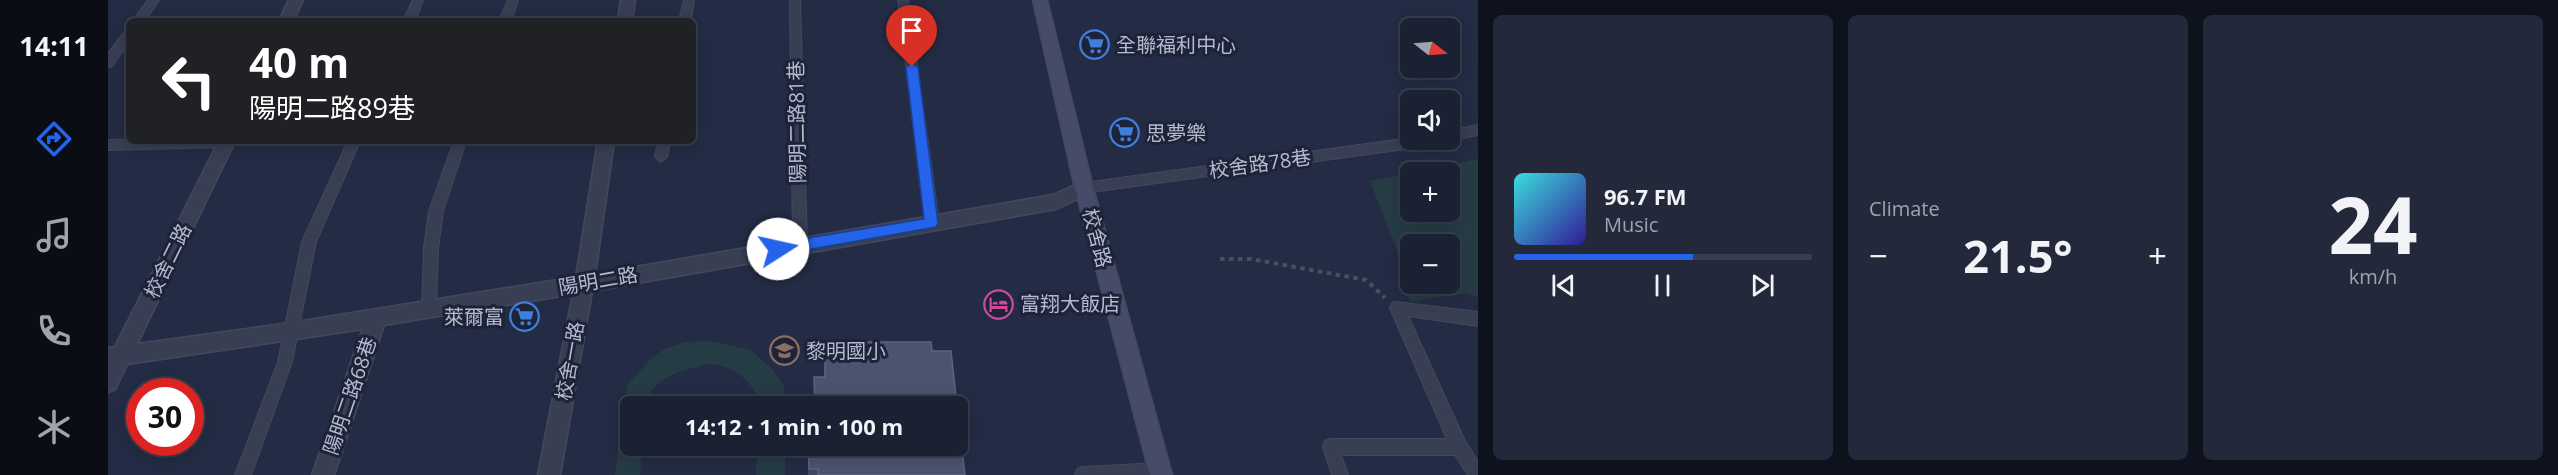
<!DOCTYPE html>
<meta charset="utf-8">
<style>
:root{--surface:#1a2133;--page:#23293b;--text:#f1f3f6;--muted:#9fa3ac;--line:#383e4e;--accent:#2563eb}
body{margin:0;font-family:"Open Sans","Noto Sans TC",sans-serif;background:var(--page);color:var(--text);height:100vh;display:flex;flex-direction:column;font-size:22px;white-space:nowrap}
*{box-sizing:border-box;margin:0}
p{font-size:20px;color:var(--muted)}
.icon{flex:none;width:33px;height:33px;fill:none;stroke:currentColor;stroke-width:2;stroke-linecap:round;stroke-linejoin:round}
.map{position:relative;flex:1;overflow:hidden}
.details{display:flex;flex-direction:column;gap:15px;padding:15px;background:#0e121c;width:1080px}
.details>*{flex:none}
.banner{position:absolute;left:18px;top:18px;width:570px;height:126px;border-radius:9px;box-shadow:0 3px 15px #0003,0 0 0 2px var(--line);background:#202124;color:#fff;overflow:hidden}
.needle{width:39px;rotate:107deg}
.fabs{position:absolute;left:1292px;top:18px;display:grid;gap:12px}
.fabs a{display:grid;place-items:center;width:60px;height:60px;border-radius:9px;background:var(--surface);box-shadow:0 3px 15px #0003,0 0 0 2px var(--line);font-size:30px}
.speed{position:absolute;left:18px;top:378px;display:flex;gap:12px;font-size:30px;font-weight:700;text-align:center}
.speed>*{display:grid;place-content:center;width:78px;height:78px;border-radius:50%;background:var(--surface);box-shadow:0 3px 15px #0003,0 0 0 2px var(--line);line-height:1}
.speed .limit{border:9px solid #d22;background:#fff;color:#111}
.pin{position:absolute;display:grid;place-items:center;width:51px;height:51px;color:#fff;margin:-62px -26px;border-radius:50% 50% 50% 0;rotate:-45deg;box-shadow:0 0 6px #0007}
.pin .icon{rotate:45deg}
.me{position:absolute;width:66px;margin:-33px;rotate:80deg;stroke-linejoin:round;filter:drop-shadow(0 0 4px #0008)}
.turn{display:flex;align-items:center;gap:21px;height:126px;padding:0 24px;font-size:27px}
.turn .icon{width:78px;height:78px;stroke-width:2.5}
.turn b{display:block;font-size:42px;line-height:51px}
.big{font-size:45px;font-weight:700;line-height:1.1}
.details .widget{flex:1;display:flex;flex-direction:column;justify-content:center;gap:9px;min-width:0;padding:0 21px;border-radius:9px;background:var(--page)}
.details .dial{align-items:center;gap:0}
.dial b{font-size:78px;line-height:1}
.song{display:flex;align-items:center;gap:18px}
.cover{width:72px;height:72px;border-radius:9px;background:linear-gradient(135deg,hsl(180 70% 55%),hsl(250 70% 35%))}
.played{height:6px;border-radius:3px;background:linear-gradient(90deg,var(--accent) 60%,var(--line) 60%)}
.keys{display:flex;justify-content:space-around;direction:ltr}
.heat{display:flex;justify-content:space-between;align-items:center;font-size:33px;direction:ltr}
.details .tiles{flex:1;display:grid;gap:15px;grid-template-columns:repeat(3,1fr)}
.trip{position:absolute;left:512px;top:396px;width:348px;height:60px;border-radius:9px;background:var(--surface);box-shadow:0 3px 15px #0003,0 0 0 2px var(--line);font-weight:700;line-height:60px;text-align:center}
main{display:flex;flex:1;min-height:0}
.menu{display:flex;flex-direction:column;width:108px;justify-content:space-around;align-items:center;background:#0a0d14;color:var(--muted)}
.menu .icon{width:42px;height:42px}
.menu .active{color:var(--accent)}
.menu b{font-size:27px;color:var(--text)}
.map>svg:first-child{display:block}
</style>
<main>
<nav class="menu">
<b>14:11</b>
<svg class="icon active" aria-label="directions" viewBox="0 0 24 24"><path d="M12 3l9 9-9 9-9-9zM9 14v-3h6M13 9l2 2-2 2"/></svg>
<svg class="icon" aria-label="music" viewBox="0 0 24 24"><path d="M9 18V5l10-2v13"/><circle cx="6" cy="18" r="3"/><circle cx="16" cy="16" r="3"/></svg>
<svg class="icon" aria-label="phone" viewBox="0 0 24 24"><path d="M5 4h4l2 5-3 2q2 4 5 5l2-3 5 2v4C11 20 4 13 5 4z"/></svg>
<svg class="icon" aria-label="climate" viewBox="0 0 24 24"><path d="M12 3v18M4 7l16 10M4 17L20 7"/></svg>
</nav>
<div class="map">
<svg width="1370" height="475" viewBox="0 0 1370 475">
<rect width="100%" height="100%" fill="#232c44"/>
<!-- green -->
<g fill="#263c45" fill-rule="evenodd">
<path d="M1370,159v138l-11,-4 -57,9 -6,-12 -1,-24 -33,-85 40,-8v39h39v-40h-38zM1302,244h39v40h-39z"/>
<path d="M602,341l41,9 19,17 14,18v21h-26c1,-22 -26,-41 -47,-42 -5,-1 -9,2 -14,3 -21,5 -48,13 -51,39h-16v40h13l-3,29h-25l12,-90 24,-26 13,-10 21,-7z"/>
<path d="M649,446h28v29h-29z"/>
</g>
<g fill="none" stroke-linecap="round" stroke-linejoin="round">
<defs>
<g id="lane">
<path d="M40,0h11l-14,21h-12z"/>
<path d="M305,0h10l-8,21h-12z"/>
<path d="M400,0h10l-7,21h-12z"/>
<path d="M576,0h10l-3,21h-12z"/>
<path d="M682,0h10l7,245 -2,4 -5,2 -5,-2 -2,-4z"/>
<path d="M790,0h10l31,223 -2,4h-10l-2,-4z"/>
<path d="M21,30v12l-17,24 -4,1v-13l17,-23z"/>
<path d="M1370,125v10l-29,6 -4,-1h4v-9z"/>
<path d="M1302,138l31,2 -6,5 -351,48 -5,-1 -1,-4 1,-4 5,-1z"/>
<path d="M0,140l124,1v1l-6,5 -118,3z"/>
<path d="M240,141h12l-44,101 -24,120 -41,113h-16l43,-113 24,-120z"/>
<path d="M346,141h12l-23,70 -5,37 -2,60 -2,5 -5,1 -5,-1 -2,-5 2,-60 5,-37z"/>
<path d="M550,141h12l-3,16 -6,5 -6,-5z"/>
<path d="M1289,302l81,10v14l-70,-10 57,125 13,21v13h-10l-13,-20h-114l7,20h-16l-9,-28 2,-6 6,-2h116l-57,-131 2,-5z"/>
<path d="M1051,463l6,2 2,6 -2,4h-90l2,-6 6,-2z"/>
</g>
<g id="street">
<path d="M181,0h14l-10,21h-14z"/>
<path d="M513,0h14l-3,21h-14z"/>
<path d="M111,141h16l-98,203 153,-21 286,-46 22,-136h16l-19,133 458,-79 31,-14 6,2 3,5 -3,5 -34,16 -464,82 -32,184h-22l35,-181 -189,31 -50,150h-22l51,-146 -236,35 -12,25 -7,3v-44l7,-1z"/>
</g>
<path id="secondary" d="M925,0h14l46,188 79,287h-22l-75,-287z"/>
</defs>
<!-- lane casing -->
<use href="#lane" stroke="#42485d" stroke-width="2"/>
<!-- street casing -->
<use href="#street" stroke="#42485d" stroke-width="3"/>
<!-- secondary casing -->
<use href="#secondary" stroke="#42485d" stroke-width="3"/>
<!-- path -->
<path stroke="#3f555d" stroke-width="4" stroke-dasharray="4.5 4.5" stroke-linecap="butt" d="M1112,259h31l115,21 19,18"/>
<!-- lane -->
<use href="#lane" fill="#383f53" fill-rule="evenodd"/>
<!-- street -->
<use href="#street" fill="#383f53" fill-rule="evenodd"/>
<!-- secondary -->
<use href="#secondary" fill="#464c67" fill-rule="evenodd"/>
</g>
<!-- wall -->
<g fill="#3e4863">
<path d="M717,342l107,9 25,55h-143v-29h10v-24z"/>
<path d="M700,446h149l8,29h-157z"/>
</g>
<!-- building -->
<g fill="#4b546e" stroke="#5b647d" stroke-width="1.5">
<path d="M717,342h106l1,9h19l6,55h-142l-1,-29h11z"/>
<path d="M849,407l8,68h-147v-6h-9l-1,-23h149z"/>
</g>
<!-- route -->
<path fill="#2563eb" stroke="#184099" stroke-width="1.5" d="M804,63l6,4 20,156 -2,4 -158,28 -5,-2 -2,-4 2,-5 5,-1 146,-24 -18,-152z"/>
<!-- icons -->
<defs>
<symbol id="supermarket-ring" viewBox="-11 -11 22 22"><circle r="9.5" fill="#1d2339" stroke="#3f7fe0" stroke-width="1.5"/><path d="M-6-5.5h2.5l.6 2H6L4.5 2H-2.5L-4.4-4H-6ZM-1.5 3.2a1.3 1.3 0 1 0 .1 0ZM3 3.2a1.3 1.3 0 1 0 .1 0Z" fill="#3f7fe0"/></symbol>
<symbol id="hotel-ring" viewBox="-11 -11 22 22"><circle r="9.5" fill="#1d2339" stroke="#d1479c" stroke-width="1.5"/><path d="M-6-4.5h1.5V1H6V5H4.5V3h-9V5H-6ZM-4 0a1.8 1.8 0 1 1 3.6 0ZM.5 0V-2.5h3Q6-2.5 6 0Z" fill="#d1479c"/></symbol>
<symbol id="school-ring" viewBox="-11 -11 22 22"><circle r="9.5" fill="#1d2339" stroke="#8d6e63" stroke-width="1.5"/><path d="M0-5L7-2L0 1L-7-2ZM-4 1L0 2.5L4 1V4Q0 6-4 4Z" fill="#8d6e63"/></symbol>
</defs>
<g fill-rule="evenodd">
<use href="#supermarket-ring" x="970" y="28" width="33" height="33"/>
<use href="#supermarket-ring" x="1000" y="116" width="33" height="33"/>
<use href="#hotel-ring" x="874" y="288" width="33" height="33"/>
<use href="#supermarket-ring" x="400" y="300" width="33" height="33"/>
<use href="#school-ring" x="660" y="334" width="33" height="33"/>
</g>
<g text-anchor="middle" stroke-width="6" stroke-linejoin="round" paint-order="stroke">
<!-- poi labels -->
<g font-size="20" fill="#b5bacd" stroke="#1d2339" text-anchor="start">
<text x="1008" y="52">全聯福利中心</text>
<text x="1038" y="140">思夢樂</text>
<text x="912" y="311">富翔大飯店</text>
<text x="396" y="324" text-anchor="end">萊爾富</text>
<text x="698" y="358">黎明國小</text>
</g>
<!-- street labels -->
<g font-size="20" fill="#b5bacd" stroke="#1d2339">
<text transform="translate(689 122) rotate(-91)" y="7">陽明二路81巷</text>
<text transform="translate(1152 164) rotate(-8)" y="7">校舍路78巷</text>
<text transform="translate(989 238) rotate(75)" y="7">校舍路</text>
<text transform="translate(60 261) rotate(-64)" y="7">校舍二路</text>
<text transform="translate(490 281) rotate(-10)" y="7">陽明二路</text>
<text transform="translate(462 361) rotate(-80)" y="7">校舍一路</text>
<text transform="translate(242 396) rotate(-71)" y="7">陽明二路68巷</text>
</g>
</g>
</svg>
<div class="fabs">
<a><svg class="needle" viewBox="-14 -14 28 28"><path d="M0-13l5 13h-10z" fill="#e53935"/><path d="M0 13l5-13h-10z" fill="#9fa3ac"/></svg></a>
<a><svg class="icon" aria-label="sound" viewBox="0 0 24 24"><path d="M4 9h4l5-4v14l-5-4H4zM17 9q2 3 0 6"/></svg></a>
<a>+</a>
<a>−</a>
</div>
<div class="speed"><div class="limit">30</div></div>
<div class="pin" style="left:804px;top:67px;background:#d93025"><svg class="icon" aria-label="arrive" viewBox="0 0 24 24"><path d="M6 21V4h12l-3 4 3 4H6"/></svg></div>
<svg class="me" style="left:670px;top:249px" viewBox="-20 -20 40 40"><circle r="19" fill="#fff"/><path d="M0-13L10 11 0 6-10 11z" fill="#2563eb"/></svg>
<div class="trip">14:12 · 1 min · 100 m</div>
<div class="banner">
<div class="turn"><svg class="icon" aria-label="left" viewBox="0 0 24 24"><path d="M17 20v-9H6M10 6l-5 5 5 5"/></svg><div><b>40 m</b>陽明二路89巷</div></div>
</div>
</div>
<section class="details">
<div class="tiles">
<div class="widget">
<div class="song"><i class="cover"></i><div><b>96.7 FM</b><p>Music</p></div></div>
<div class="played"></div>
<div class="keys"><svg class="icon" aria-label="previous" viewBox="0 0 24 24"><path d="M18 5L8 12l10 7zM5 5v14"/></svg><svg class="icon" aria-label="pause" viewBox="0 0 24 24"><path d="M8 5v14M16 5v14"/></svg><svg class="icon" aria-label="next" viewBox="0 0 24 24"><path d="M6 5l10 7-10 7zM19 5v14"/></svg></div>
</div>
<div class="widget"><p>Climate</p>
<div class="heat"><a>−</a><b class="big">21.5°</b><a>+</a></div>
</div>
<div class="widget dial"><b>24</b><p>km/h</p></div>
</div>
</section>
</main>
